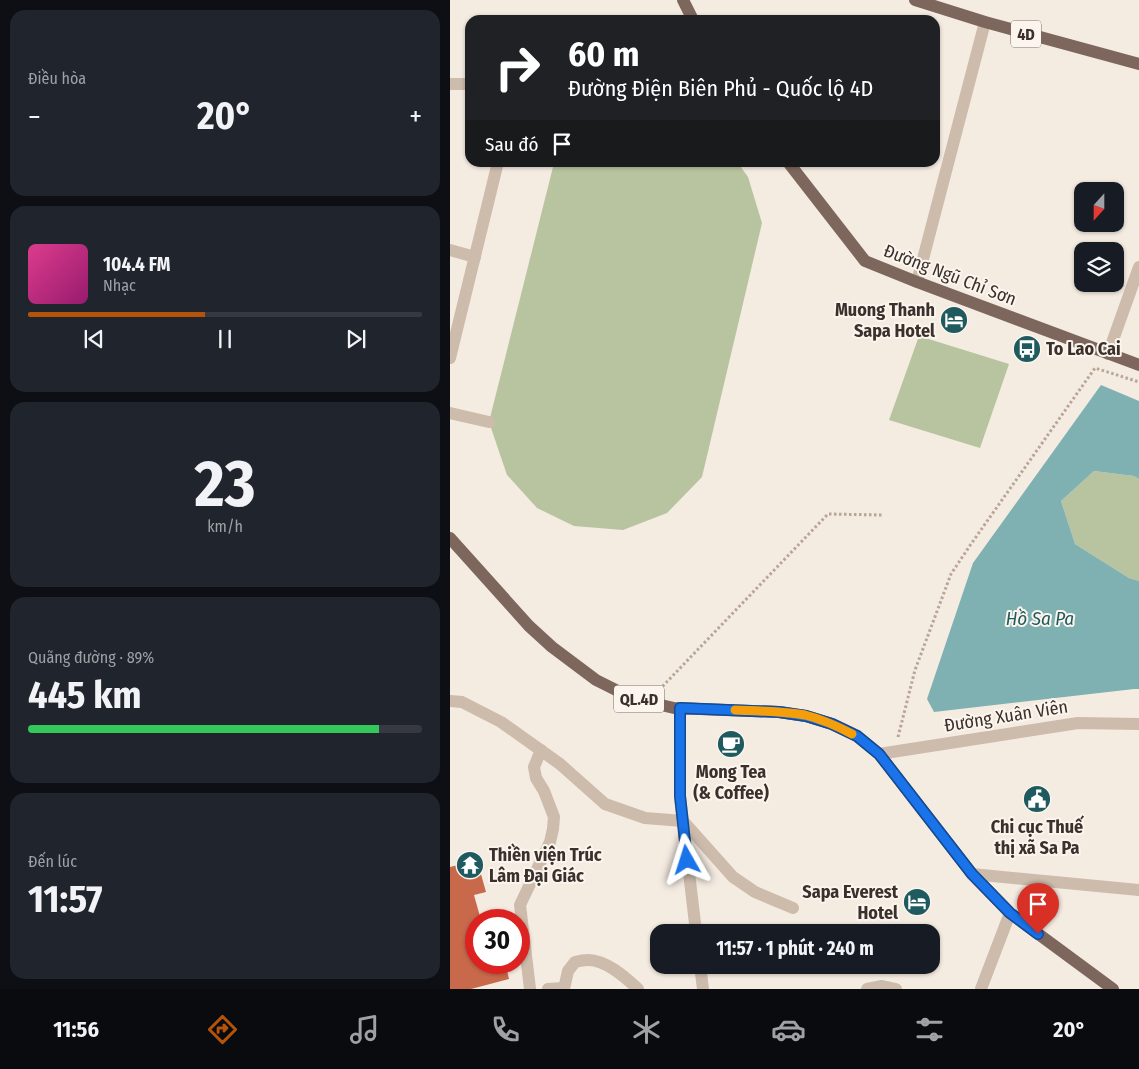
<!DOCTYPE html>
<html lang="vi">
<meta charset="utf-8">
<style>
:root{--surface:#171b24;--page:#20242c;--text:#f1f3f6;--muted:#9ea1a6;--line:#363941;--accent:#b45309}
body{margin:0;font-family:"Fira Sans Condensed",sans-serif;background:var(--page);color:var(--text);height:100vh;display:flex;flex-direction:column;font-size:19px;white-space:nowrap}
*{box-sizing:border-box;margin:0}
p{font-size:16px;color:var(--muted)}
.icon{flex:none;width:28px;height:28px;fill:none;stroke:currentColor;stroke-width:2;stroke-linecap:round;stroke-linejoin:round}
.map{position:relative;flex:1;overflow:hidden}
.drawer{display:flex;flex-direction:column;gap:10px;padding:10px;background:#0d0f14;width:450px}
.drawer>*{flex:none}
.guide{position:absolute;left:15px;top:15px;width:475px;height:152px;border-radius:15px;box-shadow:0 1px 4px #0004;background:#202124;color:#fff;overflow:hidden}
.needle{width:32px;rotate:201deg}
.controls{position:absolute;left:624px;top:182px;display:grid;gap:10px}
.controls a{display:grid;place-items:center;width:50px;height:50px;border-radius:10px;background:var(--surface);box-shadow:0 1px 4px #0004;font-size:25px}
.speed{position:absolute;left:15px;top:909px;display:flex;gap:10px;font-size:25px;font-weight:700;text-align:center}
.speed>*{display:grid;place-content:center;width:65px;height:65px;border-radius:50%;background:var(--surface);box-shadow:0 1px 4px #0004;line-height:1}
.speed .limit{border:8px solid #d22;background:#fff;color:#111}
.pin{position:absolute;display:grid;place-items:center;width:42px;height:42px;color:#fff;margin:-51px -21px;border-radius:50% 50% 50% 0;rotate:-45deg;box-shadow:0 0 5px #0007}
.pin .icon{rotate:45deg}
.me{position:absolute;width:55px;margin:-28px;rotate:354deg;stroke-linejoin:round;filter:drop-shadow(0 0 4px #0008)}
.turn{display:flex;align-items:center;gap:18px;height:105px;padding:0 20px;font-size:22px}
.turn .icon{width:65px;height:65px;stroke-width:2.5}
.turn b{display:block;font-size:35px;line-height:42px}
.then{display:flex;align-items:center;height:48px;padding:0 20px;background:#0003;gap:10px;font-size:19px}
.big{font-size:38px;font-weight:700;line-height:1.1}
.drawer .card{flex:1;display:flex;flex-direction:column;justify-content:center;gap:8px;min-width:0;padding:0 18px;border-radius:15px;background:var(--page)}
.drawer .dial{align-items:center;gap:0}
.dial b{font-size:65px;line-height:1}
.song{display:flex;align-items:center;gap:15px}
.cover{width:60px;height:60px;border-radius:8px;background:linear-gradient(135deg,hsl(330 70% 55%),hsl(320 70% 35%))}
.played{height:5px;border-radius:2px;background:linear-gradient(90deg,var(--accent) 45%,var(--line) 45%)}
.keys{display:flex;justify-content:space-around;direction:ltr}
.heat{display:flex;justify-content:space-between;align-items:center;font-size:28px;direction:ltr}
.charge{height:8px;border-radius:4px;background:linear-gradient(90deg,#34c759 89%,var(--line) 0)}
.trip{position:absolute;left:200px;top:924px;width:290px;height:50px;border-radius:15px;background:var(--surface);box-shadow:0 1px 4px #0004;font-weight:700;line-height:50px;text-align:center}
.tab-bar{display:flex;height:80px;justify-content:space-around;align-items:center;background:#090b0e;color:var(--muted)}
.tab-bar .icon{width:35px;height:35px}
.tab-bar .current{color:var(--accent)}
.tab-bar b{font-size:22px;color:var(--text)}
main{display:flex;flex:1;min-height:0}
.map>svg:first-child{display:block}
</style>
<main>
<section class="drawer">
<div class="card"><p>Điều hòa</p>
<div class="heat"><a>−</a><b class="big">20°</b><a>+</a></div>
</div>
<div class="card">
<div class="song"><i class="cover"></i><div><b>104.4 FM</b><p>Nhạc</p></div></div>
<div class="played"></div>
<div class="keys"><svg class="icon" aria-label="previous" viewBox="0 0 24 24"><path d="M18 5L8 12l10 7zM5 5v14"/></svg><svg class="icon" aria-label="pause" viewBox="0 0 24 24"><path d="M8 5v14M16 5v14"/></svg><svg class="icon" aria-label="next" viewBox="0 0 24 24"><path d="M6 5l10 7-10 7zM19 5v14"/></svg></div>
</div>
<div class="card dial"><b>23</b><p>km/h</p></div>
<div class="card"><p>Quãng đường · 89%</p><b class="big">445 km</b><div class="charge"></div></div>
<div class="card"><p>Đến lúc</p><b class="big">11:57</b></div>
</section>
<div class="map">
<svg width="689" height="989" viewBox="0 0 689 989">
<rect width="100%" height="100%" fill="#f4ebe1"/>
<!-- green -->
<g fill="#b8c4a0">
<path d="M104,163h184l10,14 14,46 -60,254 -35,36 -44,17 -49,-4 -37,-18 -30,-33 -18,-53z"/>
<path d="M469,336l90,28 -29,84 -91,-28z"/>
<path d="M644,471l40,5 5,3v102l-10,-3 -54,-34 -14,-43z"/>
</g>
<!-- water -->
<path fill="#7fb0b2" d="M651,385l38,16v78l-5,-3 -40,-5 -33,30 14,43 54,34 10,3v108h-5l-200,23 -7,-13 46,-136z"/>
<!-- building -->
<path fill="#c8694b" d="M27,860l9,32 -12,3 7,25h-5v42h29l4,17 -38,10h-21v-122z"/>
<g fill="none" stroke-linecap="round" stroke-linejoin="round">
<!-- path -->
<g stroke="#b9a596" stroke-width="3" stroke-dasharray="2.5 2.5" stroke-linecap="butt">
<path d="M209,690l169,-176 55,1"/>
<path d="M448,737l17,-67 36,-96 20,-30 124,-176 44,14"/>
</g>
<!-- minor -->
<g stroke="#cdbbac" stroke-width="12">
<path d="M0,84h20"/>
<path d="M0,250l25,7"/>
<path d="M467,282l68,-260"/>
<path d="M658,354l31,-87"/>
<path d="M0,358l48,-196"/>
<path d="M0,413l39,9"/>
<path d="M0,701l12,1 39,20 59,42 45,40 40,14 38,3 50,56 22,15 38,16"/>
<path d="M230,708v88l16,136"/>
<path d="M429,754l199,-31 61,1"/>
<path d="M522,874l167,16"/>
<path d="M250,965l3,24"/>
<path d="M80,989l-10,-84 30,-63 3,-13 1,-12 -10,-26 -8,-13 -2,-11 7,-17"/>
<path d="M98,989l16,-1"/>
<path d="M114,989l4,-18 7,-9c4,-1 8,-2 12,-2 18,-1 38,17 51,29"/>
<path d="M417,989l15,-3 14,3"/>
<path d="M531,989l29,-76"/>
</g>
<!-- major -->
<g stroke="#7d675c" stroke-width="12">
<path d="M233,0l10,20"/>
<path d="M465,0l70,22 154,42"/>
<path d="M338,162l77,99 52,21 222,83"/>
<path d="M0,538l79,88 23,21 44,33 28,14 24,8 26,6 105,4 27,4 26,8 25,12 22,18 93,120 38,39 103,76"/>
</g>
</g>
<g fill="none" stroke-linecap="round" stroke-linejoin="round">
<defs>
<path id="route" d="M237,860l-7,-64v-88l99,4 27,4 26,8 25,12 22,18 93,120 38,39 28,21"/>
</defs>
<!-- route casing -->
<use href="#route" stroke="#114b97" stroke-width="12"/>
<!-- route -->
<use href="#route" stroke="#1a73e8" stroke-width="9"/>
<!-- slow -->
<path stroke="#f59e0b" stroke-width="9" d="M285,710c23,1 47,1 70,5 16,4 32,11 47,19"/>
</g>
<!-- icons -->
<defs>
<symbol id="hotel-disc" viewBox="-11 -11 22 22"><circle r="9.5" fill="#1f5a5e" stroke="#fbf5ee"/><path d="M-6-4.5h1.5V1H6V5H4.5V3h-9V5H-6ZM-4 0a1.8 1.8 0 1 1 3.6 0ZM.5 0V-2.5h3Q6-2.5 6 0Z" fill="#fff"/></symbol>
<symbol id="bus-disc" viewBox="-11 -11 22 22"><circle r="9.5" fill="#1f5a5e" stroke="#fbf5ee"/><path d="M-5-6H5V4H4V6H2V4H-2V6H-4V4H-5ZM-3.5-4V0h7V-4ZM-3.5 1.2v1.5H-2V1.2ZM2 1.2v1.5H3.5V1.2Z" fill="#fff"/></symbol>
<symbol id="cafe-disc" viewBox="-11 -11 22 22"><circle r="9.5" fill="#1f5a5e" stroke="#fbf5ee"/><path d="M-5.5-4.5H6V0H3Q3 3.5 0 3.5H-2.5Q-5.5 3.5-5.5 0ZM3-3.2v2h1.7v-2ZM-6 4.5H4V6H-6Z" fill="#fff"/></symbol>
<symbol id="civic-disc" viewBox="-11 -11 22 22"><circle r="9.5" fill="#1f5a5e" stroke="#fbf5ee"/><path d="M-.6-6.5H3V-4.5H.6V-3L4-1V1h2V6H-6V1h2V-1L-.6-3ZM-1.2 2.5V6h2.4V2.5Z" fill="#fff"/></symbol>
<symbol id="temple-disc" viewBox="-11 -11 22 22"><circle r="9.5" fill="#1f5a5e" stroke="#fbf5ee"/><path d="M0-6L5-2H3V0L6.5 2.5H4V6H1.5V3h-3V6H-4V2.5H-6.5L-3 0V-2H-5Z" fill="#fff"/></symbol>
</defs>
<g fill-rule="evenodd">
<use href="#hotel-disc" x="488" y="304" width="32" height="32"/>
<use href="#bus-disc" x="561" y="333" width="32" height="32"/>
<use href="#cafe-disc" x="265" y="728" width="32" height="32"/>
<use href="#civic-disc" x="571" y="783" width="32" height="32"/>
<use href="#temple-disc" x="4" y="849" width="32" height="32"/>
<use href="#hotel-disc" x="451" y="886" width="32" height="32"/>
</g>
<g text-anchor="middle" stroke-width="4" stroke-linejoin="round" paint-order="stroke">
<!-- shield labels -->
<g fill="#fbf5ee" stroke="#756b66" stroke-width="1">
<rect x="561" y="20.5" width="30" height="27" rx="4"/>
<rect x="164" y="685.5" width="50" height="27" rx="4"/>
</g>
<g font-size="16" font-weight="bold" fill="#3b302b">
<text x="576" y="40">4D</text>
<text x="189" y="705">QL.4D</text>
</g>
<!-- street labels -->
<g font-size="18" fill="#3b302b" stroke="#fbf5ee">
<text transform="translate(500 275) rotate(21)" y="6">Đường Ngũ Chỉ Sơn</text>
<text transform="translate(556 716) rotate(-9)" y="6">Đường Xuân Viên</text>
</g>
<!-- poi labels -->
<g font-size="18" font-weight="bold" fill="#3b302b" stroke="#fbf5ee" text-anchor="end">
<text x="485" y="316">Muong Thanh<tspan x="485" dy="21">Sapa Hotel</tspan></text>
<text x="596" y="355" text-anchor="start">To Lao Cai</text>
<text x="281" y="778" text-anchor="middle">Mong Tea<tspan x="281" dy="21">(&amp; Coffee)</tspan></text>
<text x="587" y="833" text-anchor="middle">Chi cục Thuế<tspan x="587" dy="21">thị xã Sa Pa</tspan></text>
<text x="39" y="861" text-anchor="start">Thiền viện Trúc<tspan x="39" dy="21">Lâm Đại Giác</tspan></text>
<text x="448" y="898">Sapa Everest<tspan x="448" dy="21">Hotel</tspan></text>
</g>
<!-- water labels -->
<g font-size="19" font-style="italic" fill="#1f5a5e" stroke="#fbf5ee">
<text x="590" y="625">Hồ Sa Pa</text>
</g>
</g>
</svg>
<div class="controls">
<a><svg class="needle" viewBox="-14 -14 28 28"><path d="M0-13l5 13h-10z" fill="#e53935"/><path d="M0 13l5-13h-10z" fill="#9ea1a6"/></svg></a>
<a><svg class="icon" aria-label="layers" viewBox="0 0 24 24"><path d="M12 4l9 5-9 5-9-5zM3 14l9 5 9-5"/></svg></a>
</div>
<div class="speed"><div class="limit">30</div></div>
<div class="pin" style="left:588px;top:934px;background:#d93025"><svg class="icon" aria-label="arrive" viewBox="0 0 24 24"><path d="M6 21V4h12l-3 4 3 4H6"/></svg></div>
<svg class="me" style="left:237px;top:860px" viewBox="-20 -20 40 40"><path d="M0-17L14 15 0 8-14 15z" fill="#1a73e8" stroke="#fff" stroke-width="4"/></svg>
<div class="trip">11:57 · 1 phút · 240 m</div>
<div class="guide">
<div class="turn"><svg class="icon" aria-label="right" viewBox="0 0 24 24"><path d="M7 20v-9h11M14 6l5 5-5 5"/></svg><div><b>60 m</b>Đường Điện Biên Phủ - Quốc lộ 4D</div></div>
<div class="then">Sau đó<svg class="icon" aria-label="arrive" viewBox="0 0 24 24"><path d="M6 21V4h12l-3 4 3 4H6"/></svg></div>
</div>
</div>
</main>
<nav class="tab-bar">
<b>11:56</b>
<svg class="icon current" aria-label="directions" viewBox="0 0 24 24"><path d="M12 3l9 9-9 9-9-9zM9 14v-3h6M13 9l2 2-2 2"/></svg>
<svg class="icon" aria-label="music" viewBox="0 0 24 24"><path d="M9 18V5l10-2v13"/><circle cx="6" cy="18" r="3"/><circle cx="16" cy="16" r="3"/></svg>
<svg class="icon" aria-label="phone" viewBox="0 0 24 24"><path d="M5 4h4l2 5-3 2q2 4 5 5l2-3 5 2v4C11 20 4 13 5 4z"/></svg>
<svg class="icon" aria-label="climate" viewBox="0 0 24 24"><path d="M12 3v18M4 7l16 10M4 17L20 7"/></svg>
<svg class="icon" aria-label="car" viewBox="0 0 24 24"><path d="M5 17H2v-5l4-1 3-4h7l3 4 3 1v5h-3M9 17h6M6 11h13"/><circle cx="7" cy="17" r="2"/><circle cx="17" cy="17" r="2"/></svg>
<svg class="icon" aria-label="filters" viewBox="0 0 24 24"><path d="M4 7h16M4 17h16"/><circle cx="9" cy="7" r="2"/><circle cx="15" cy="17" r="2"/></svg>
<b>20°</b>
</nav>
